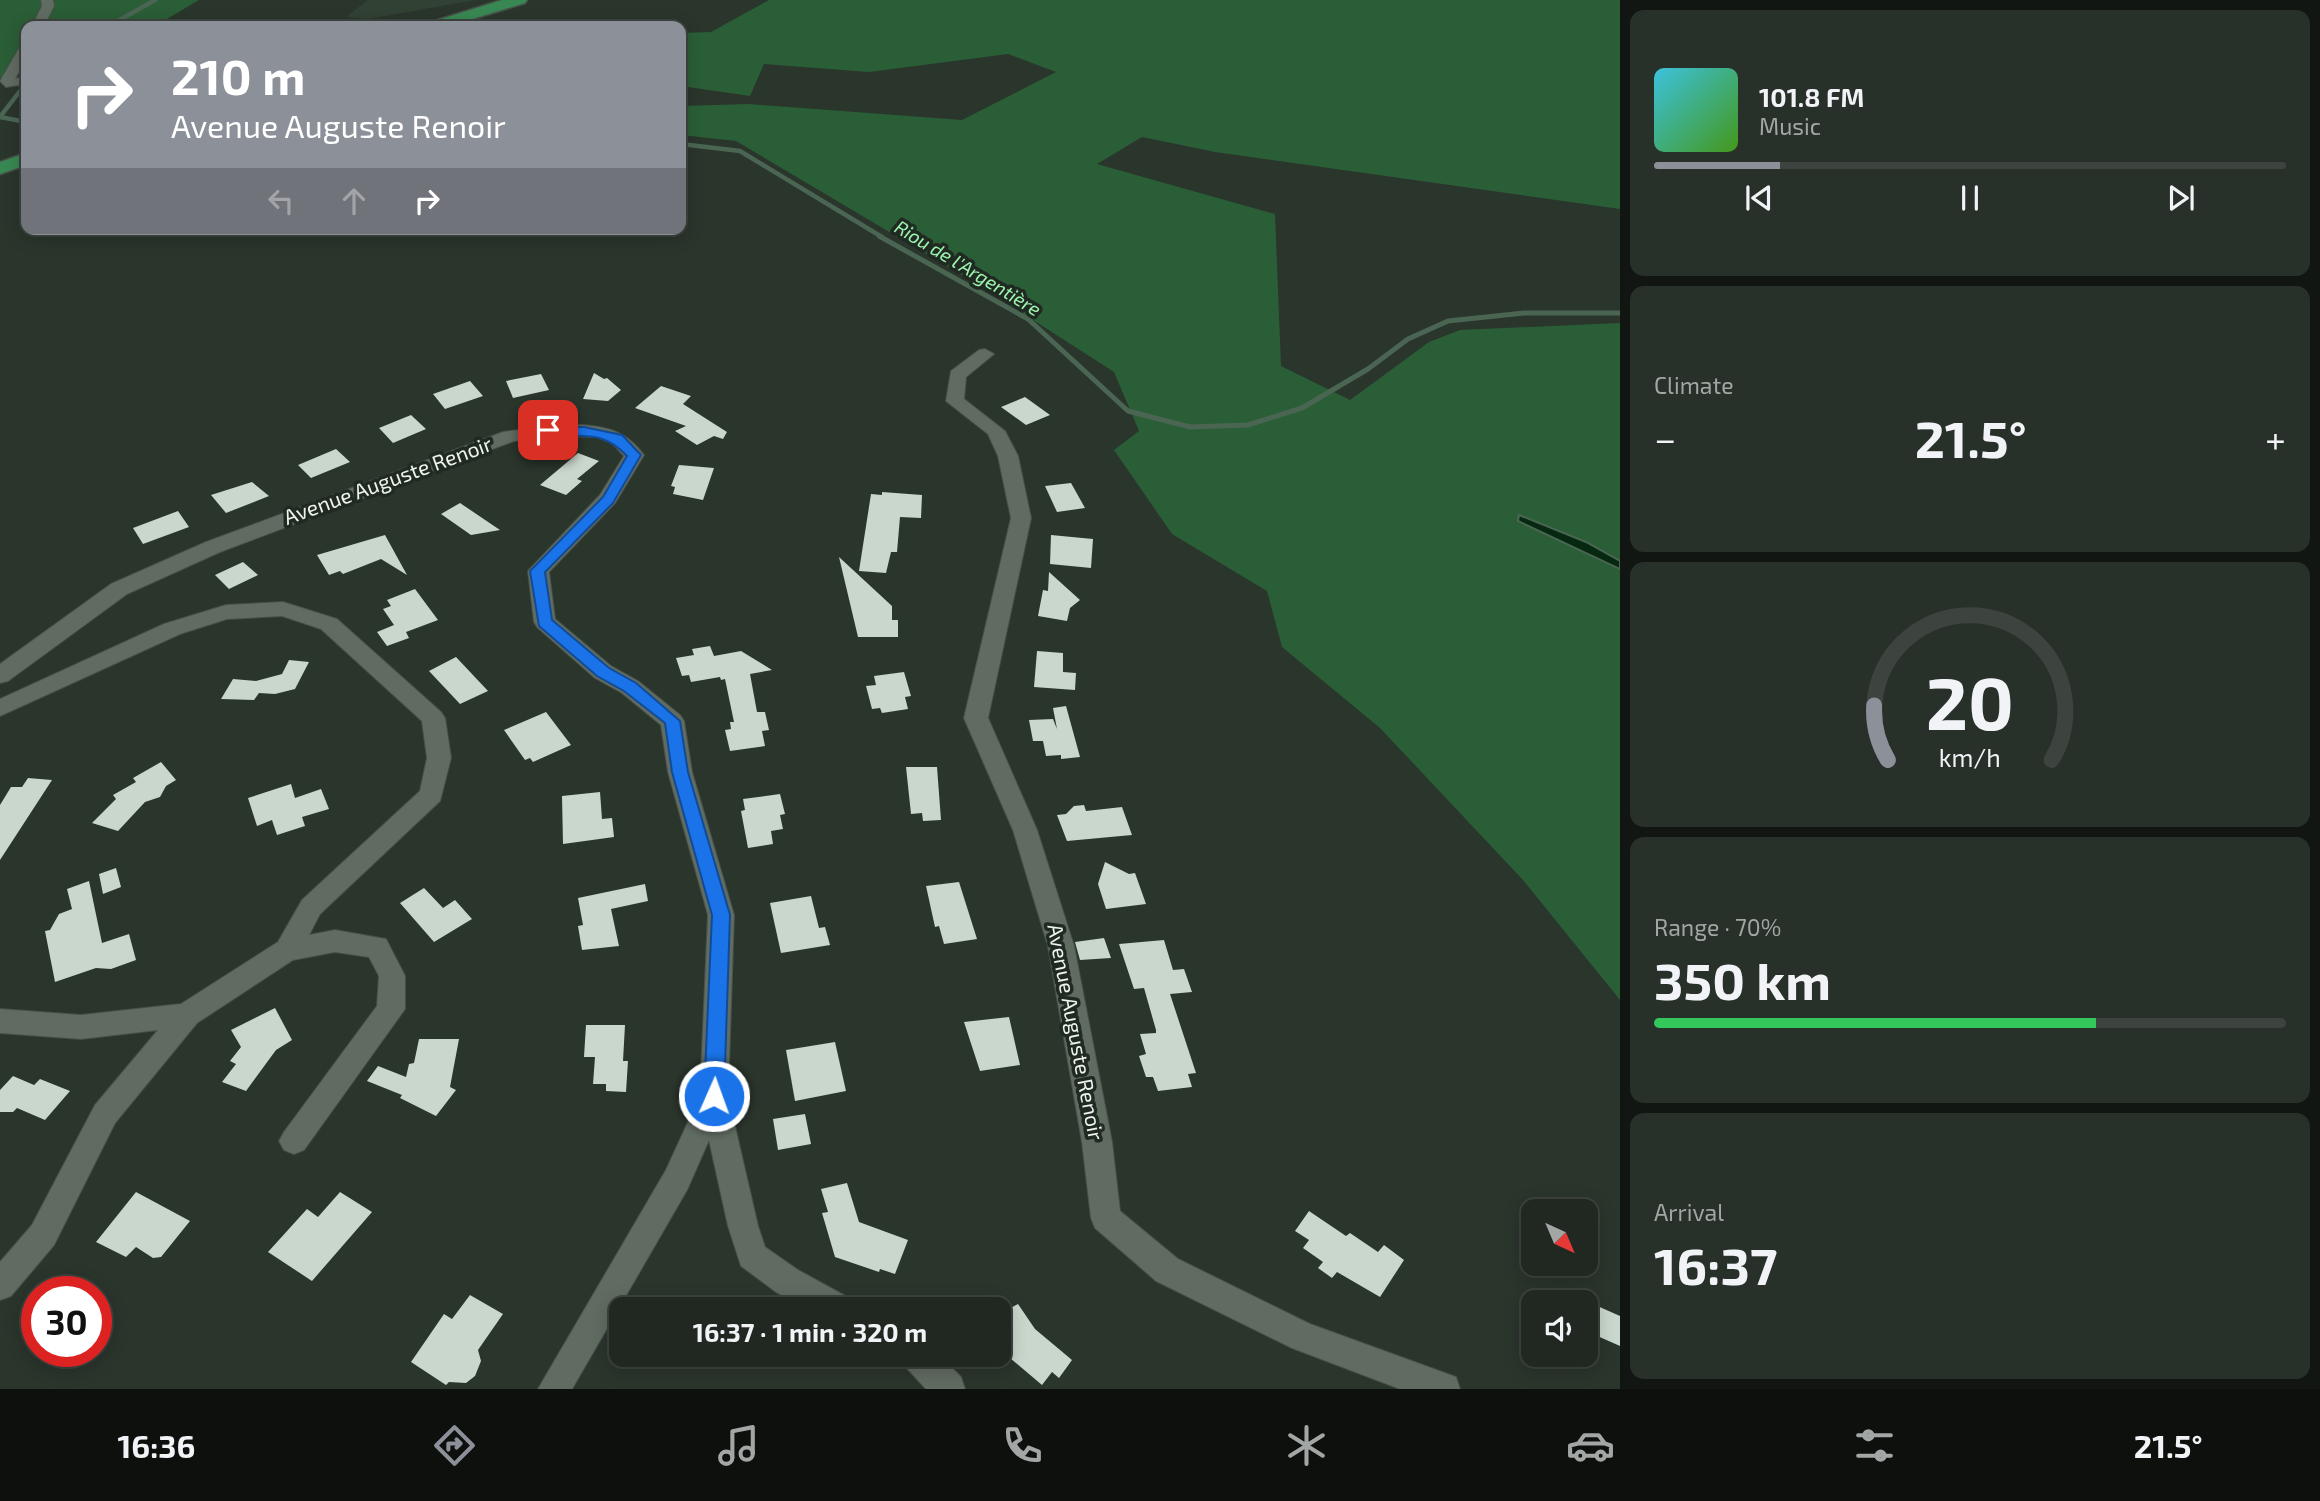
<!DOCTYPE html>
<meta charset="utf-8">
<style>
:root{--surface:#202821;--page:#28302a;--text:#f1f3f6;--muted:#a2a6a5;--line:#3d443f;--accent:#8c9099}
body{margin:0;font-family:"Exo 2",sans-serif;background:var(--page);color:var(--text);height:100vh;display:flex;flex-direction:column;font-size:26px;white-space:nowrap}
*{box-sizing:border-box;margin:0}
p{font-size:23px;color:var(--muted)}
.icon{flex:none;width:38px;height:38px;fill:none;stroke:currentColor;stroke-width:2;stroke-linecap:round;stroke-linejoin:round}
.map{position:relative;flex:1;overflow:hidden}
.side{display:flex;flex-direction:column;gap:10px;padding:10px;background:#121612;width:700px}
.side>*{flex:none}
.top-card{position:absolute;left:21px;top:21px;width:665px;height:214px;border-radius:14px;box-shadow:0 4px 18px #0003,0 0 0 2px var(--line);background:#8c9099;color:#fff;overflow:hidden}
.needle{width:46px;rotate:136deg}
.buttons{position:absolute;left:1521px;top:1199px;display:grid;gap:14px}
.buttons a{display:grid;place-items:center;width:77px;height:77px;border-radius:14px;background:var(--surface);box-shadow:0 4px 18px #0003,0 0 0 2px var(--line);font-size:35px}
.speed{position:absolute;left:21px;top:1276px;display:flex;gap:14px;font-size:35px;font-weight:700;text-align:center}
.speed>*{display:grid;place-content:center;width:91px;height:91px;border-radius:50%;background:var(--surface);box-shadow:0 4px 18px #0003,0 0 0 2px var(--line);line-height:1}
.speed .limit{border:10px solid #d22;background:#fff;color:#111}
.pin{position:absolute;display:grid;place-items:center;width:60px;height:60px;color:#fff;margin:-30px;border-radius:14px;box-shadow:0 4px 10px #0006}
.me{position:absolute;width:77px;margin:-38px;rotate:2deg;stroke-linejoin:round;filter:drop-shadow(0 0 5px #0008)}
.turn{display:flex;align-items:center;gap:24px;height:147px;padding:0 35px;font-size:32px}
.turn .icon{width:91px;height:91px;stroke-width:2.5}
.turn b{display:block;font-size:49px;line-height:60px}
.lanes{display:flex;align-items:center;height:66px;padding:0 35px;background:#0003;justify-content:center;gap:35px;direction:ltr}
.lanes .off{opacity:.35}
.big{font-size:52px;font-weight:700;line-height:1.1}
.side .widget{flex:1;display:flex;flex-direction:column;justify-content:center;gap:10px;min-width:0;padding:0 24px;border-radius:14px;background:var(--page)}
.side .dial{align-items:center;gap:0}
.dial svg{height:182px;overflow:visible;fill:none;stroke:var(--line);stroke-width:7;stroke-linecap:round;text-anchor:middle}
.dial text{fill:var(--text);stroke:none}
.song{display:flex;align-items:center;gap:21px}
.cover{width:84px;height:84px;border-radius:10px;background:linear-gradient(135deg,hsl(190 70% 55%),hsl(100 70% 35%))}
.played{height:7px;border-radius:4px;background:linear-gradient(90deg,var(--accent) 20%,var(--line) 20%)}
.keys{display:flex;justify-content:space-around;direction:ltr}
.heat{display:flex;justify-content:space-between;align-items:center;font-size:38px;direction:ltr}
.charge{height:10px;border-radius:5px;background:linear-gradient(90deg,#34c759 70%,var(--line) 0)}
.trip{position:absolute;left:609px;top:1297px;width:402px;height:70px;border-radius:14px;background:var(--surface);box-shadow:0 4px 18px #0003,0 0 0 2px var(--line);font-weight:700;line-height:70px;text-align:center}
.menu{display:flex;height:112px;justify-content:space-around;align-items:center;background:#0d100d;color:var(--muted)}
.menu .icon{width:49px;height:49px}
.menu .active{color:var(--accent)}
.menu b{font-size:32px;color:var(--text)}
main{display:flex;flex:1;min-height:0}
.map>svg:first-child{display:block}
</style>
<main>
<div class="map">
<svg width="1620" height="1389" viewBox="0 0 1620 1389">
<rect width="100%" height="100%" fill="#2a352c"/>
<!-- built -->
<path fill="#314133" d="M368,0h108l-108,19 -22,-2z"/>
<!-- green -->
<g fill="#2a5e36">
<path d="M0,0h199l-44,26h-129v45l-26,7z"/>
<path d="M769,0h851v209l-405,-57 -73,-15 -45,27 178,50 6,152 69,34 79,-58 31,-12 160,-7v677l-97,-120 -143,-152 -98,-81 -15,-56 -95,-57 -58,-84 25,-19 -25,-59 -132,-85 -246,-146 -55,-6v-29l68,-2 213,16 94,-48 -48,-18 -139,18 -105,-8 -14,32 -69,-10v-53l30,-1z"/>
</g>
<!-- water -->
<path fill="#062810" stroke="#4b6553" stroke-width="2" d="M1519,515l67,27 34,19v8l-102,-48z"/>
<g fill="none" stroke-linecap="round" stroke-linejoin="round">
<!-- stream-far1 -->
<g stroke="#4b6553" stroke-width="4.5">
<path d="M109,26l46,-26"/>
<path d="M0,117l20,-26"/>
<path d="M0,117l26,5"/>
<path d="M681,144l59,7 142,86"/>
</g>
<!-- stream -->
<path stroke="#4b6553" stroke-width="5" d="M879,236l149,83 100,92 62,16 58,-2 54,-17 66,-39 40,-30 40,-18 76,-8h96"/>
</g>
<!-- building -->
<g fill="#cad7cc">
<path d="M594,373l10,6 3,-1 14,12 -13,11 -25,-2z"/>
<path d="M541,374l8,16 -36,8 -7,-17z"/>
<path d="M470,381l13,15 -38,13 -12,-15z"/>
<path d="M661,386l30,10 -8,8 44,28 -4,7 -9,-3 -17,9 -22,-14 11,-5 -51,-18z"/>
<path d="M1025,397l25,18 -24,10 -25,-18z"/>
<path d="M411,415l15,14 -33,14 -14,-15z"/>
<path d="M336,449l14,13 -39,16 -13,-13z"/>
<path d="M578,453l21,8 -22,18 5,2 -16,14 -26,-10z"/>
<path d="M679,465l35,3 -11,32 -30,-6 2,-7 -4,-1z"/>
<path d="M252,482l17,14 -43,17 -15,-18z"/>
<path d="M1071,483l14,25 -28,4 -12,-26z"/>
<path d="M882,492l40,3 -1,23 -21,-1 -3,35h-6l-5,21 -27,-2 12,-77 11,1z"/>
<path d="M460,503l40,27 -29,5 -30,-21z"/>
<path d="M178,511l11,16 -46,17 -10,-16z"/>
<path d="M385,535l22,40 -26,-16 -38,15 -3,-3 -11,4 -12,-20z"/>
<path d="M1051,535l42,4 -2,29 -41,-4z"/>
<path d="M839,557l53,49v14h6v17h-40z"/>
<path d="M243,562l15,13 -29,14 -14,-14z"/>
<path d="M1049,572l31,28 -10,8 -3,13 -29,-5 5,-26 5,1z"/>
<path d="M415,589l23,31 -32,12 3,6 -22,8 -10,-14 17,-7 -11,-16 8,-3 -4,-6z"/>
<path d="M710,646l4,10 27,-5 31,19 -22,4 7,38h8l4,18 -7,1 3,15 -35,5 -5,-21 6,-1 -1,-7h4l-9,-43 -4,1 -1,-3 -29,5 -2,-7 -7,1 -6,-18 18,-3 -2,-6z"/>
<path d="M1037,651l26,2v19l13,1 -1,17 -41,-3z"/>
<path d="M456,657l32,34 -28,13 -31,-33z"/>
<path d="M289,660l20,2 -14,27 -20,5 -16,-1 -5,7 -33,-1 12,-20 23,2 26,-7z"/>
<path d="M904,672l7,24 -6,1 3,12 -26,4 -2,-5 -8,1 -6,-23 10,-1 -2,-9z"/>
<path d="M1066,706l14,51 -19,2v-4l-15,1 -3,-15h-10l-4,-21 24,-1 4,10 -4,-21z"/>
<path d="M546,712l25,33 -38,17 -3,-4 -5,2 -21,-30z"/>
<path d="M161,762l15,18 -10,6 -6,11 -15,5 -27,29 -26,-8 24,-24 -3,-4 23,-13 -3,-4z"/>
<path d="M906,767h31l4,53 -18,1 -1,-8 -11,1z"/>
<path d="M28,778l24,2 -52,80v-55l11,-18h11z"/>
<path d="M291,784l4,14 26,-9 8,20 -27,8 3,9 -28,9 -5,-15 -15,6 -9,-28z"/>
<path d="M600,792l2,27 10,-1 2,19 -51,7 -1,-48z"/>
<path d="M780,794l5,20 -5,1 3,14 -12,2 2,13 -25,4 -7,-37 4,-1 -2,-11z"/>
<path d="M1084,805l2,6 36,-4 10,28 -65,6 -10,-26 9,-1 8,-8z"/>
<path d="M1105,862l24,12 6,-1 11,31 -40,5 -8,-25z"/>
<path d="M116,868l5,19 -18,7 -4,-20z"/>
<path d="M89,881l13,62 27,-9 7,26 -25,9 -15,-1 -41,14 -10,-51 5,-1 9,-16 13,-5 -5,-20z"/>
<path d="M959,882l18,57 -33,5 -5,-18 -4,1 -9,-41z"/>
<path d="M645,884l3,17 -37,8 8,37 -37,4 -4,-24 5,-1 -5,-27z"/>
<path d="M424,888l19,20 12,-8 17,19 -38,23 -34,-39z"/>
<path d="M811,896l8,32 6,-1 5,18 -49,8 -11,-50z"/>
<path d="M1104,938l7,20 -31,2 -5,-18z"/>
<path d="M1164,940l9,30 11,-1 8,23 -22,2 26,79 -8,1 4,13 -34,4 -5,-14h-7l-7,-21 7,-2 -6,-20 16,-1v-3l-12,-42 -10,1 -15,-45z"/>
<path d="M275,1008l17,32 -16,10 -30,41 -24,-9 14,-18 -6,-3 11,-14 -10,-17z"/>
<path d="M1009,1017l11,48 -40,6 -16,-49z"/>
<path d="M586,1025h39l-2,36h5l-2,31 -20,-1v-7h-13l2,-27h-11z"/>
<path d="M419,1039h40l-9,48 6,3 -20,26 -36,-18 2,-3 -35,-14 11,-15 28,11 3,-13 5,-1z"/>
<path d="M835,1042l11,49 -51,10 -9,-51z"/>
<path d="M13,1076l21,9 6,-6 30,12 -25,29 -28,-12 -4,4h-13v-22z"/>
<path d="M805,1114l6,30 -33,6 -5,-31z"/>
<path d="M847,1183l12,39 49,18 -13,34 -15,-5 -1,3 -44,-15 -13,-44 6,-1 -7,-23z"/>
<path d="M136,1192l54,29 -29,36 -8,1 -17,-11 -10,10 -30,-15z"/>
<path d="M340,1192l32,20 -60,69 -44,-29 39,-43 11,8z"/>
<path d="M1309,1211l37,25 4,-3 28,19 6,-7 20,15 -24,37 -43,-25 -5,6 -14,-10 5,-6 -20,-14 6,-8 -14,-9z"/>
<path d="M470,1295l33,19 -25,36 3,11 -6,15 -9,7 -17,-1 -3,3 -35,-23 33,-48 8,5z"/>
<path d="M1586,1301l34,15v30l-34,-15z"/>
<path d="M1018,1304l17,25 37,31 -13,18 -7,-6 -10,13 -32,-27 -11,-18v-26z"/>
</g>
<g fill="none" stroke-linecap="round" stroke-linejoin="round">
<defs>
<g id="minor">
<path d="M41,0h12l1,6 -10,20h-12l10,-20z"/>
<path d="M370,20l17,6h-44l7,-4z"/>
<path d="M26,44v15l-11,20 11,-3v8l-20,3 -6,-6 21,-36z"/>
<path d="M985,349l9,5 -28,23 -2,22 41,32 13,25 13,62 -43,200 49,112 37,116 38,196 8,69 58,48 132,65 146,53 4,12h-60l-108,-41 -136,-67 -61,-53 -4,-10 -9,-76 -34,-196 -35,-116 -49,-112 47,-200 -13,-62 -10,-22 -42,-33 5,-30 28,-21z"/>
<path d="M582,425c27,2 45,7 62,30l-29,48 -66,69 6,47 56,47 27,15 42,34 4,6 8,51 42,143 -6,181 30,130 7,21 33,23 51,28 5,11h-47l-31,-17 -35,-26 -13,-40 -19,-86 -22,50 -115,199h-34l128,-219 34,-74 8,-181 -40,-143 -7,-47 -39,-32 -27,-15 -58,-51 -3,-5 -6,-51 72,-76 24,-39 -12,-13 -15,-6 -31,-1 -52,5 -294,111 -93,42 -119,87 -8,2v-19l111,-80 95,-42 297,-110 47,-6z"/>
<path d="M283,602l54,17 104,93 4,6 6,40 -11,43 -120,113 -11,21 26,-5 51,9 19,37v33l-101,141 -10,4 -10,-4 -5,-9 5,-9 93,-126 2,-30 -10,-19 -34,-5 -42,8 -96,63 -82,100 -61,122 -43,51 -11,4v-38l32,-37 63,-120 63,-75 -77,9 -81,-6v-24l81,6 100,-11 97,-62 24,-42 118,-109 7,-33 -5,-37 -101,-92 -39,-13 -55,3 -47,15 -180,82v-17l164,-75 62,-19z"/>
<path d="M899,1354h39l23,23 4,12h-39l-22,-24z"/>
</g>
<g id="major">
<path d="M502,0h25l-2,3 -75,23h-24l2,-3z"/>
<path d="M26,153v12l-26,9v-12z"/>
</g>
</defs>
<!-- minor casing -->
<use href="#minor" stroke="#475048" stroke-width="2"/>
<!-- major casing -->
<use href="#major" stroke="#475048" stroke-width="3"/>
<!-- minor -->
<use href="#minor" fill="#606b61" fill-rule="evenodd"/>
<!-- major -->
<use href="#major" fill="#388853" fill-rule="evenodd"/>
</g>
<!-- route -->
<path fill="#1a73e8" stroke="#114b97" stroke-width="2" d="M548,427h36l38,8 19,20 -28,48 -68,69 7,48 57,48 27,15 44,38 8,51 42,143 -6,181 -3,6 -7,2 -7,-2 -3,-6 8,-181 -40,-143 -7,-49 -41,-32 -27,-15 -58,-50 -9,-55 73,-74 24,-41c-28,-30 -49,-15 -84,-23l-2,-3z"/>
<g text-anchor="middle" stroke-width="7" stroke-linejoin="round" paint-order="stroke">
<!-- far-water labels -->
<g font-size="19" font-style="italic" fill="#9cf5ae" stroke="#202a22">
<text transform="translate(968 268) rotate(31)" y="7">Riou de l'Argentière</text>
</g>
<!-- street labels -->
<g font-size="21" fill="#edf3ee" stroke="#202a22">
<text transform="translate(388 481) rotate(-20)" y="7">Avenue Auguste Renoir</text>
<text transform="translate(1075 1032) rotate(79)" y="7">Avenue Auguste Renoir</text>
</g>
</g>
</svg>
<div class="buttons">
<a><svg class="needle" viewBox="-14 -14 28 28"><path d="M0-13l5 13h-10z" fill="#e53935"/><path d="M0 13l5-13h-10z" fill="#a2a6a5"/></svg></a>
<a><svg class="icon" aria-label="sound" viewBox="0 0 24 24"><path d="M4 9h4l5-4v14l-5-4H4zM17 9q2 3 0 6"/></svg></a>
</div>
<div class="speed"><div class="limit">30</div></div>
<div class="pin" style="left:548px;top:430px;background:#d93025"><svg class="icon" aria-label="arrive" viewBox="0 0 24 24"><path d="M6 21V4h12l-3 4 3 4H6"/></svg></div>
<svg class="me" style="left:714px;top:1096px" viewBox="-20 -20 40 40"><circle r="17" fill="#1a73e8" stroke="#fff" stroke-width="3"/><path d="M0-11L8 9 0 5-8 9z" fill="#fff"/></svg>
<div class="trip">16:37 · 1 min · 320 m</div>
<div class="top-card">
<div class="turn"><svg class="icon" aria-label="right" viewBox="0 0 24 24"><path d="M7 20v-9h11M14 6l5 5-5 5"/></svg><div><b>210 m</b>Avenue Auguste Renoir</div></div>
<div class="lanes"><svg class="icon off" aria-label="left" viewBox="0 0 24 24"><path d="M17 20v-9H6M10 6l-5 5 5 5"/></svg><svg class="icon off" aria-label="ahead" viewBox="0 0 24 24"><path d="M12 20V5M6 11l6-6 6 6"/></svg><svg class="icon" aria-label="right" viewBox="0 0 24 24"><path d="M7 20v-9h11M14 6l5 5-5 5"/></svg></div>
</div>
</div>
<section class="side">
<div class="widget">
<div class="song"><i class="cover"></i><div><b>101.8 FM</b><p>Music</p></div></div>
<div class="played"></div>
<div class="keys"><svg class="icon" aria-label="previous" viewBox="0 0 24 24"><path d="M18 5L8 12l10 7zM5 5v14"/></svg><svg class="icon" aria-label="pause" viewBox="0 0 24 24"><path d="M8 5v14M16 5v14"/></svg><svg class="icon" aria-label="next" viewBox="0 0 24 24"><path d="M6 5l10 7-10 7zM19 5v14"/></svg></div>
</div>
<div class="widget"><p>Climate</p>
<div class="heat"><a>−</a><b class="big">21.5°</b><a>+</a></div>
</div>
<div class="widget dial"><svg viewBox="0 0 100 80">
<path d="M14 69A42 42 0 1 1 86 69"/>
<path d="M14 69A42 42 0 0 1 8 45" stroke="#8c9099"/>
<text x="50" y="56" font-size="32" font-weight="700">20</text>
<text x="50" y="72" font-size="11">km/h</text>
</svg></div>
<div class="widget"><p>Range · 70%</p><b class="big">350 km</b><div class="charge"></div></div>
<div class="widget"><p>Arrival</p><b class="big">16:37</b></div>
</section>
</main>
<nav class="menu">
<b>16:36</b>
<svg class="icon active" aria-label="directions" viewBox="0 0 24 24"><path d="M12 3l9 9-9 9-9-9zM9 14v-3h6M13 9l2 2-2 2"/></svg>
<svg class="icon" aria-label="music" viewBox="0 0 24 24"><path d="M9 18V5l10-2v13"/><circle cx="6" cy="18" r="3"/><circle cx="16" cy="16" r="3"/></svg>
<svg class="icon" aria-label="phone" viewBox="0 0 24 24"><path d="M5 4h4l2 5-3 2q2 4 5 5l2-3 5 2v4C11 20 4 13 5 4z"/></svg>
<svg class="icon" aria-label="climate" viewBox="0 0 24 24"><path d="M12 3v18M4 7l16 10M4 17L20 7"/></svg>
<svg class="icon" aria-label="car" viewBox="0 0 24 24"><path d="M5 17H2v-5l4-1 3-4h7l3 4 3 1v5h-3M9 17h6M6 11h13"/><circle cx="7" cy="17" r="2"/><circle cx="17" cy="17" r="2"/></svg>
<svg class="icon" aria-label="filters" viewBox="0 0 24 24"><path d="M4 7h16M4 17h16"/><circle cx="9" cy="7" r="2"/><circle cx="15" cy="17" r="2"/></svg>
<b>21.5°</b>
</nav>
